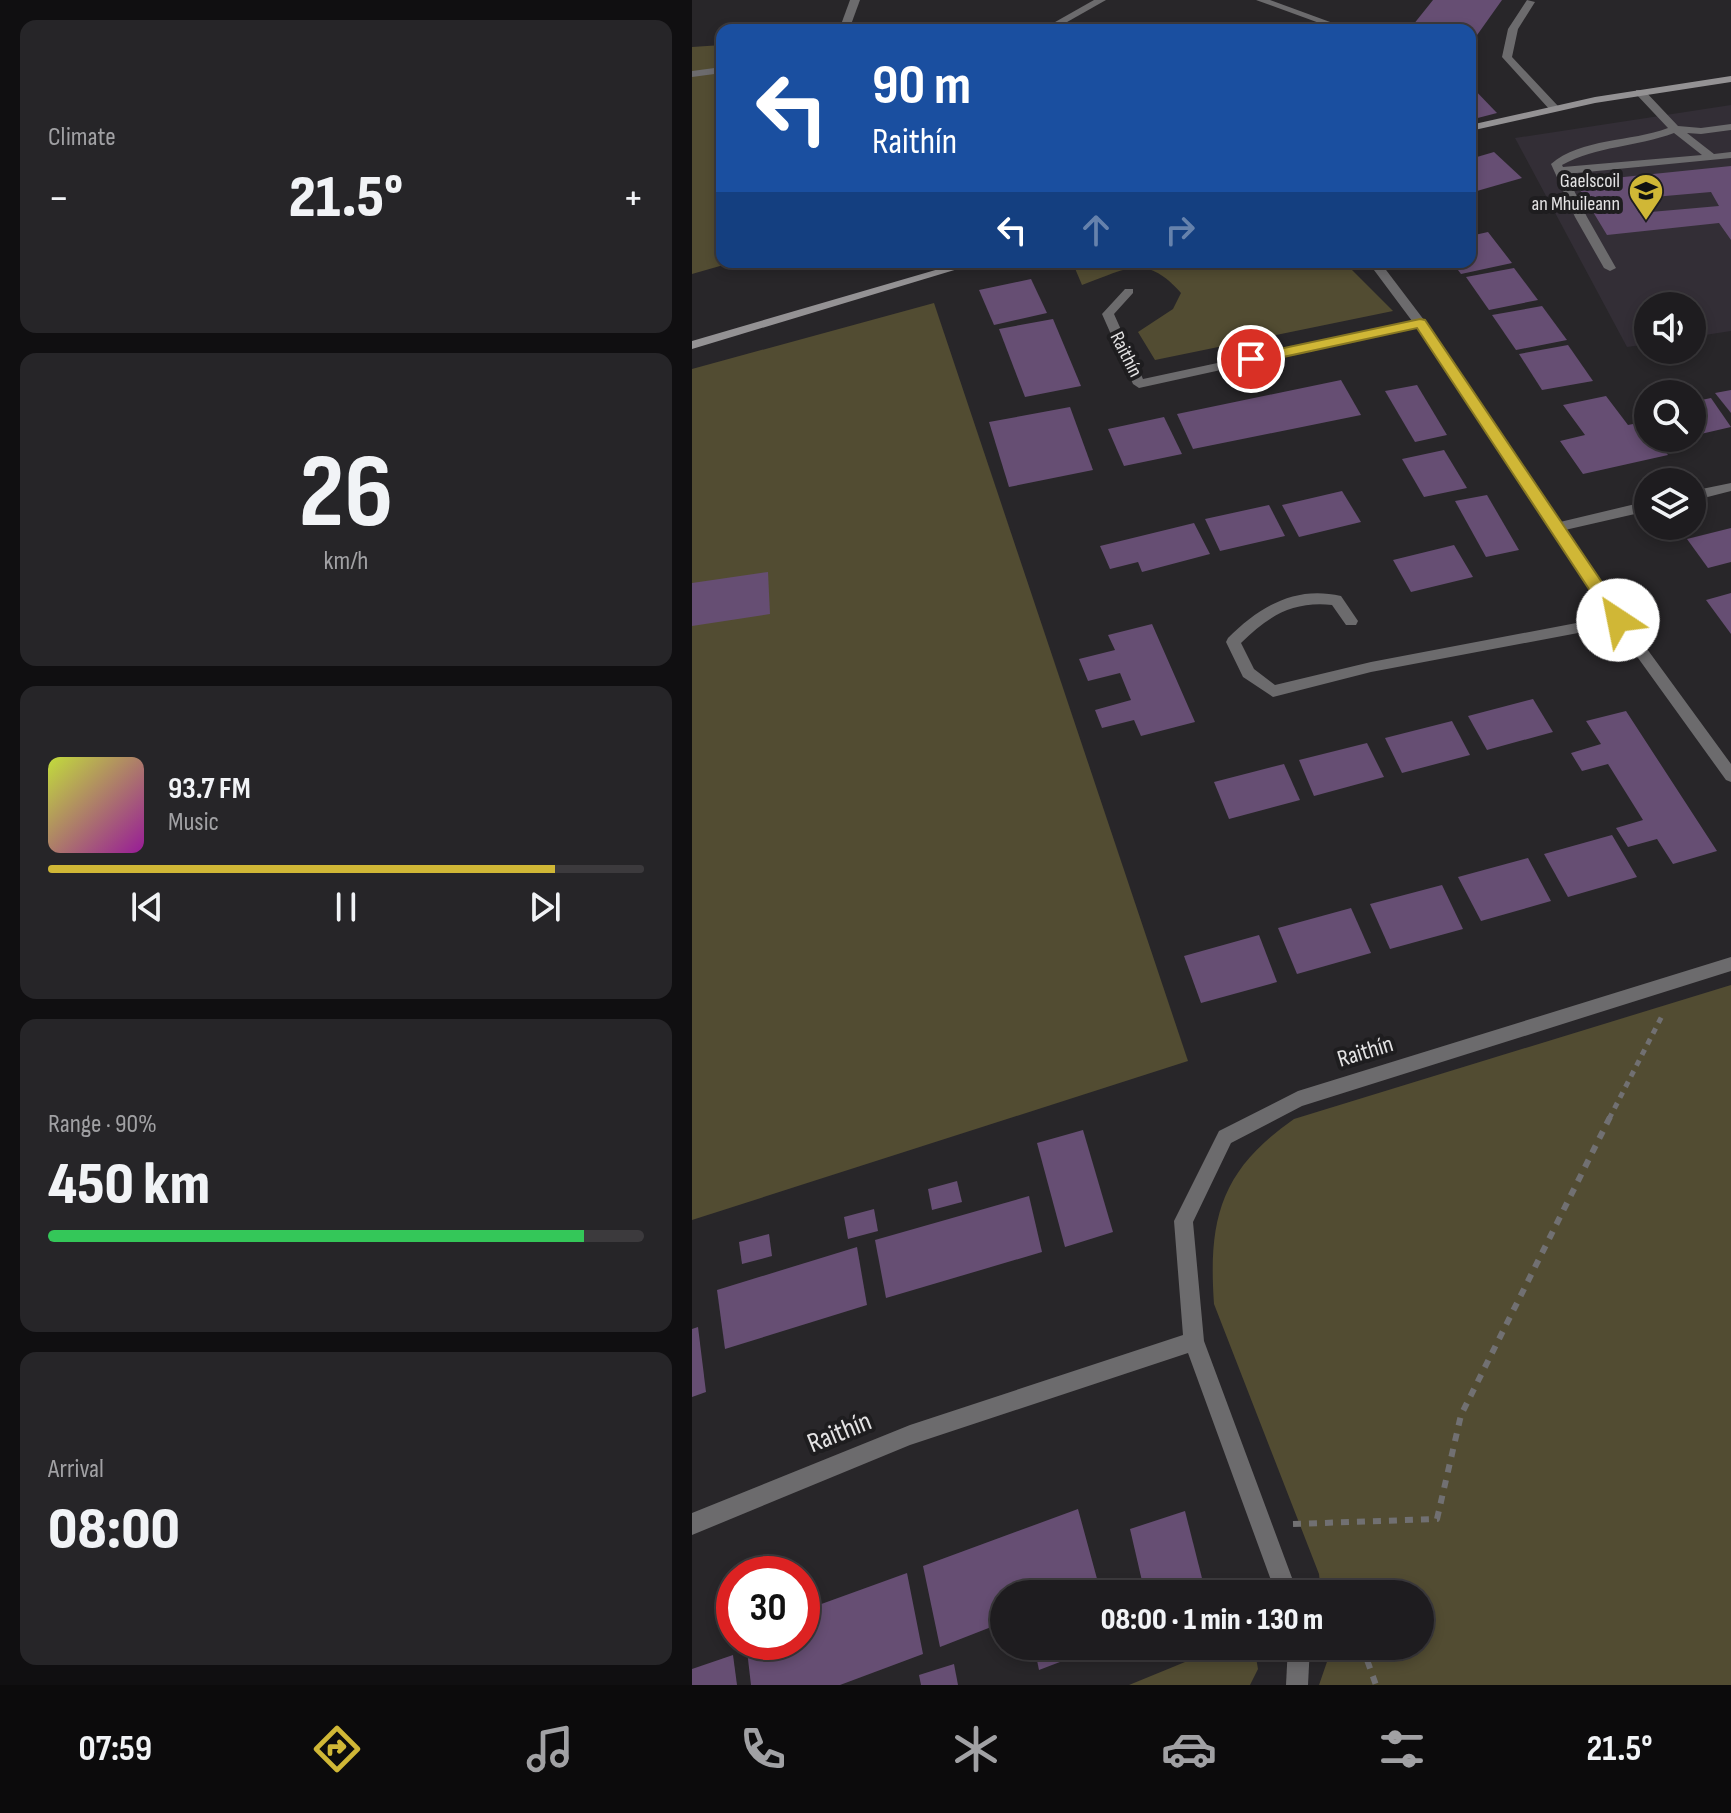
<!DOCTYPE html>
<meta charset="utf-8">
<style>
:root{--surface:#1e1c1f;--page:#262528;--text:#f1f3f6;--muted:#a1a1a4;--line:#3c3a3d;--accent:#d0b736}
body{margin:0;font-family:"Sofia Sans Condensed",sans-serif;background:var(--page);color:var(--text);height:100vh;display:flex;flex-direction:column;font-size:30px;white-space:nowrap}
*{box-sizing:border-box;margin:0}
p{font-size:26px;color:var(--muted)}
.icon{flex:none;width:44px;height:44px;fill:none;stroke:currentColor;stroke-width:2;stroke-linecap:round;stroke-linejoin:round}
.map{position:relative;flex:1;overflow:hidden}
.sheet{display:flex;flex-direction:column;gap:20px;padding:20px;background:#100f11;width:692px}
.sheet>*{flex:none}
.hud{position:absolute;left:24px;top:24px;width:760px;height:244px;border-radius:16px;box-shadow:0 4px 12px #0003,0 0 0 2px var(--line);background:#1a4fa0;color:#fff;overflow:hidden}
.controls{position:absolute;left:942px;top:292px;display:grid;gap:16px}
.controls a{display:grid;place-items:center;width:72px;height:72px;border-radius:50%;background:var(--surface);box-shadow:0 4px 12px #0003,0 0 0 2px var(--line);font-size:40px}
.speed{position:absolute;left:24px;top:1556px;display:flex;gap:16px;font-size:40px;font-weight:700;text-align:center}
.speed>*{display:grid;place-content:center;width:104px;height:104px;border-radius:50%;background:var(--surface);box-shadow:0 4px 12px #0003,0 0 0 2px var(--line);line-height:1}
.speed .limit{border:12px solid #d22;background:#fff;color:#111}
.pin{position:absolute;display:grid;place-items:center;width:68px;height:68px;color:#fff;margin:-34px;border:4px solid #fff;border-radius:50%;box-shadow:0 2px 8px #0007}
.me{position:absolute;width:88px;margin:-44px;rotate:326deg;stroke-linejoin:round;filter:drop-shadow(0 0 6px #0008)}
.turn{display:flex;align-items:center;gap:28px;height:168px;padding:0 24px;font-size:36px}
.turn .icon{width:104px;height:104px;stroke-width:2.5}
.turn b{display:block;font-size:56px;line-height:68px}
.lanes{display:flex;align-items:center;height:76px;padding:0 24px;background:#0003;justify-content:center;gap:40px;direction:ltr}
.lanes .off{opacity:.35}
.big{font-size:60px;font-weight:800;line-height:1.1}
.sheet .tile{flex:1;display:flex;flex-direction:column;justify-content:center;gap:12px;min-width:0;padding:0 28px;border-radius:16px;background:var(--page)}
.sheet .dial{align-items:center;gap:0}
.dial b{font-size:104px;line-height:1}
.song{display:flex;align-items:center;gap:24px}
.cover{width:96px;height:96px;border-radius:12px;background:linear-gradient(135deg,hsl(70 70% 55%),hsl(300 70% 35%))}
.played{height:8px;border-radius:4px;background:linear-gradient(90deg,var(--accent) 85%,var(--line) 85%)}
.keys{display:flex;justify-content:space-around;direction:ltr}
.heat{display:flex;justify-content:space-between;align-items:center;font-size:44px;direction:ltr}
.charge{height:12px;border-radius:6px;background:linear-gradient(90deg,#34c759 90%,var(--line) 0)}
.trip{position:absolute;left:298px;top:1580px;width:444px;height:80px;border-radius:40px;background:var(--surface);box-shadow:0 4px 12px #0003,0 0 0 2px var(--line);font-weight:800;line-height:80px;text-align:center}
.dock{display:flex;height:128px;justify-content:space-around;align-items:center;background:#0c0b0c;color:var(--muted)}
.dock .icon{width:56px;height:56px}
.dock .on{color:var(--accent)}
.dock b{font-size:36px;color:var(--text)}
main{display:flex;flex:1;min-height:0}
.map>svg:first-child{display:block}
</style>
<main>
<section class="sheet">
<div class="tile"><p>Climate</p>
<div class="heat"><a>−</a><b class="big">21.5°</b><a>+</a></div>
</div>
<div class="tile dial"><b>26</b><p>km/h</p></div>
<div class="tile">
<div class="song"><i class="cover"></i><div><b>93.7 FM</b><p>Music</p></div></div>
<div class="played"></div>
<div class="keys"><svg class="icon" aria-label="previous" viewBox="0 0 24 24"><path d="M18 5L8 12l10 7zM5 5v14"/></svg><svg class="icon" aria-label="pause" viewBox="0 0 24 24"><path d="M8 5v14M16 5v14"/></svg><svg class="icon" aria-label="next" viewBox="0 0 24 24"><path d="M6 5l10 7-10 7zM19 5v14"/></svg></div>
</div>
<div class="tile"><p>Range · 90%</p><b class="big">450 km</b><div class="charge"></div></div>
<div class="tile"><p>Arrival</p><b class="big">08:00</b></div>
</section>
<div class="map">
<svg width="1039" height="1685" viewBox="0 0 1039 1685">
<rect width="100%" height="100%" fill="#282629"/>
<!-- built -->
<path fill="#332e36" d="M1039,105v226l-39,6v-31h-44v38l-21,3 -112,-209z"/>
<!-- green -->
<g fill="#524c32">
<path d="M30,45v217h12l-42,12v-227z"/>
<path d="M397,262h255l49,49 -238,49 -17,-28 35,-23 8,-16c-36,-41 -56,-23 -99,-8l-8,-19z"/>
<path d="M242,303l254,758 -496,159v-851z"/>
<path d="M1039,985v700h-412l10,-29 -1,-10h92v-52h-99l-2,-20 -105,-270c-6,-86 7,-134 80,-185z"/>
<path d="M532,1646h30l4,23 -8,16h-121z"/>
</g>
<!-- building -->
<g fill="#664e73" fill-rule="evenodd">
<path d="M741,0h69l-32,45v-15h-61z"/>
<path d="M778,85l27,28 -27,7z"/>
<path d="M802,152l28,26 -52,15v-34z"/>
<path d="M1039,166v74l-12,-17 -112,12 -32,-53zM1019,192l8,14 -80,7 -8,-14z"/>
<path d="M796,232l24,31 -51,11 -9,-12h18v-26z"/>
<path d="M822,268l24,32 -49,10 -23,-33z"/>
<path d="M339,279l16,34 -53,12 -15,-35z"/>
<path d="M850,306l25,34 -51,10 -24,-35z"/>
<path d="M361,319l28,67 -56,11 -26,-68z"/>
<path d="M876,345l25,36 -51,9 -23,-36z"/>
<path d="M649,380l20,35 -168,34 -16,-35z"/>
<path d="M725,385l30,50 -32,7 -30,-51z"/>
<path d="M1039,390v23l-16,-20z"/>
<path d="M914,396l22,29 15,-3 5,7v9h7l13,17 -85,19 -23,-33 25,-6 -22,-30z"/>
<path d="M1019,398l20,29 -39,9v-34z"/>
<path d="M378,407l23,63 -84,17 -20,-65z"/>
<path d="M472,417l18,37 -58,12 -16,-37z"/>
<path d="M752,450l23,38 -43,9 -22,-38z"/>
<path d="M650,491l19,31 -62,15 -17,-32z"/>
<path d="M795,495l32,55 -33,7 -31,-56z"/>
<path d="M577,505l16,31 -65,15 -15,-32z"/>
<path d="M502,523l16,31 -68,18 -4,-10 -28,7 -10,-23z"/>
<path d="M1039,528v34l-23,6 -21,-29z"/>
<path d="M762,545l19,32 -62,15 -18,-32z"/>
<path d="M76,572l2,42 -78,12v-43z"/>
<path d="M1039,593v41l-25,-34z"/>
<path d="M460,624l43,98 -54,14 -7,-16 -32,8 -7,-18 36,-10 -11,-27 -32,8 -9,-22 36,-9 -7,-15z"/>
<path d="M841,699l20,33 -66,18 -19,-34z"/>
<path d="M934,711l91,140 -44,13 -16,-25 -29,8 -12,-19 27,-8 -35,-56 -26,7 -11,-18 30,-9 -15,-23z"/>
<path d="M760,721l18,34 -68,18 -17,-35z"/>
<path d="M675,743l17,34 -70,19 -15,-36z"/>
<path d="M592,764l16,36 -71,19 -15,-37z"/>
<path d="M920,835l25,42 -69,20 -24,-43z"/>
<path d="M836,858l23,43 -70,20 -23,-44z"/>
<path d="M750,885l21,44 -73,20 -20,-45z"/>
<path d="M659,908l20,45 -74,21 -19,-46z"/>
<path d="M567,935l18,47 -76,21 -17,-47z"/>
<path d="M391,1130l30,102 -48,15 -28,-104z"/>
<path d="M265,1181l5,21 -30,8 -4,-21z"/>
<path d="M337,1196l13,56 -156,46 -11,-58z"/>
<path d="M182,1209l4,22 -30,8 -4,-22z"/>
<path d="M77,1234l3,22 -30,8 -3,-22z"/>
<path d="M165,1247l10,58 -142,44 -8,-59z"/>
<path d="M6,1327l8,65 -14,5v-68z"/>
<path d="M386,1509l21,77 -21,8h-74v28l-64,25 -17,-81z"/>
<path d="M493,1511l21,83h-61l-15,-65z"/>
<path d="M215,1573l16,81 -83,31h-89l-5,-43h56v-31z"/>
<path d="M342,1646h36l3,11 -34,13z"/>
<path d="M41,1655l4,30h-45v-16z"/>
<path d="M262,1664l4,21h-37l-2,-10z"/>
</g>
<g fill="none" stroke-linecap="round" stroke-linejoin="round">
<!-- path-far1 -->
<path stroke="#717072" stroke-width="5" stroke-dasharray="6 6" stroke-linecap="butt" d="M917,1119l53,-103"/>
<!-- path -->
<g stroke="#717072" stroke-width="6" stroke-dasharray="8 8" stroke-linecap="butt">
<path d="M601,1524l144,-5 24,-104 149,-298"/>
<path d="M670,1646l14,39"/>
</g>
<!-- lane -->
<path fill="#6c6b6d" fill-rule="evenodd" d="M944,90h8l34,36 23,2 30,-4v6l-30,4 -14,-1 27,21 17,-2v6l-165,16 21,43 29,51 -6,3 -6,-3 -29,-51 -24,-53c30,-26 80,-22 117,-36l-32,-34zM982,133l28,22 -139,12 -1,-2c34,-19 75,-18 112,-32z"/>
<!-- street -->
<g fill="#6c6b6d" fill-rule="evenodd">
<path d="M158,0h10l-11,30h-10z"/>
<path d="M402,0h12l-53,30h-12z"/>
<path d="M564,0h14l71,26 -8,2z"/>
<path d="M835,0l8,2 -17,27 -6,28 46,49v4h-8l-48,-53 6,-28z"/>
<path d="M30,67v6l-30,4v-6z"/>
<path d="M676,262h12l44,58 136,202 88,-21v10l-83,19 58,86 108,148v18l-5,-2 -111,-154 -244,46 -98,25 -30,-20 -17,-35 2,-4c31,-31 67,-53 113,-42l17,25 -2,4h-10l-14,-20c-39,-4 -64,11 -91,38l13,26 21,16 96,-23 237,-45 -191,-290 -278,61 -6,-4 -31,-70 23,-25h8v4l-19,21 29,65 269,-58z"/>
<path d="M1039,483v8l-39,10v-10z"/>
<path d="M1039,957v14l-429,135 -71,37 -38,79 11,119 94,253h-22l-88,-241 -278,92 -218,90v-22l218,-88 273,-90 -9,-114 45,-90 79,-40z"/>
<path d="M596,1646h22l-2,39h-22z"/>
</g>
<!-- secondary -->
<g fill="#949294" fill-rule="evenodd">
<path d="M1039,76v6l-136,21 -125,28v-6l125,-28z"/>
<path d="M271,262h18l-289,87v-8z"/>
</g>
</g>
<!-- route -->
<path fill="#d0b736" stroke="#877723" stroke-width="2" d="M728,319l5,1 199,295v9h-12l-195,-296 -166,36 -7,-5 7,-4z"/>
<!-- icons -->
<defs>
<symbol id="school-pin" viewBox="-11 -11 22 30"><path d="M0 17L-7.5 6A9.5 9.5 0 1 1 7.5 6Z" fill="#d0b736" stroke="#1e1d1f"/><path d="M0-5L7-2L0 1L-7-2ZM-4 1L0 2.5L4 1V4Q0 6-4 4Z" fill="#111"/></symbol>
</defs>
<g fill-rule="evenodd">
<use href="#school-pin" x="934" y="171" width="40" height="54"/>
</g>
<g text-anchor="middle" stroke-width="8" stroke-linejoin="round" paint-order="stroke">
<!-- far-poi labels -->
<g font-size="20" fill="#e4e3e4" stroke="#1e1d1f" text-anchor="end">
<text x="928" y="187">Gaelscoil<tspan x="928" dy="23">an Mhuileann</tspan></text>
</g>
<!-- far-street labels -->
<g font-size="20" fill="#e4e3e4" stroke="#1e1d1f">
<text transform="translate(435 354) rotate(63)" y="7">Raithín</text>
</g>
<!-- street labels -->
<g font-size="24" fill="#e4e3e4" stroke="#1e1d1f">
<text transform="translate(673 1051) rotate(-17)" y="8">Raithín</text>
</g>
<!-- near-street labels -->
<g font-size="28" fill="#e4e3e4" stroke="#1e1d1f">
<text transform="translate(147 1431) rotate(-22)" y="10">Raithín</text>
</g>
</g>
</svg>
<div class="controls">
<a><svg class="icon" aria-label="sound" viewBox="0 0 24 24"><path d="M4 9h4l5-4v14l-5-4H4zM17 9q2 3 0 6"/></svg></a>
<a><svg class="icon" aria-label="search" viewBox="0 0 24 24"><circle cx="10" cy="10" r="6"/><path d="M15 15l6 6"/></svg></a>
<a><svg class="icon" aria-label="layers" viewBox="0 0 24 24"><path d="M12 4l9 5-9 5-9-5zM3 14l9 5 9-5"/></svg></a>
</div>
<div class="speed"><div class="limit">30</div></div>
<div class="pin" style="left:559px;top:359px;background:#d93025"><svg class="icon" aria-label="arrive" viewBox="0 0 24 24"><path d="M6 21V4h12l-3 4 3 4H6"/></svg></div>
<svg class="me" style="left:926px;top:620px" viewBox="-20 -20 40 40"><circle r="19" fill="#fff"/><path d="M0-13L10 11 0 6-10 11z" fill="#d0b736"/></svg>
<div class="trip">08:00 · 1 min · 130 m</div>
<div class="hud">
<div class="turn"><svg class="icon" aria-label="left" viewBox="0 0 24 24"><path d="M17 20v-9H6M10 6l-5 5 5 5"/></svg><div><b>90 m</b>Raithín</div></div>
<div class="lanes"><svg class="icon" aria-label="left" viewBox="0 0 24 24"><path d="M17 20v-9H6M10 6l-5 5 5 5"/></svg><svg class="icon off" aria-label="ahead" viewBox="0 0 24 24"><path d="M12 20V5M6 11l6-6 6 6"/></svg><svg class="icon off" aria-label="right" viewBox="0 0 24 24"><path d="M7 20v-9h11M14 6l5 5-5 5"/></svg></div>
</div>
</div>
</main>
<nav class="dock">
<b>07:59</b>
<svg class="icon on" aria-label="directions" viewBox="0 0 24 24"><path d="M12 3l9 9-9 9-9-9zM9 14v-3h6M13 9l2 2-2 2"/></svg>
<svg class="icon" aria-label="music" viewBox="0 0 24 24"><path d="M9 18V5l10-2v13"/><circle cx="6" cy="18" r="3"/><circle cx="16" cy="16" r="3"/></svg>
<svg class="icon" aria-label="phone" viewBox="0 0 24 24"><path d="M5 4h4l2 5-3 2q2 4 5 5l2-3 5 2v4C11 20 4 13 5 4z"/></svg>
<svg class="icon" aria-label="climate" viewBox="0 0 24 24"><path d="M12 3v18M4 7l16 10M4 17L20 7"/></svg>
<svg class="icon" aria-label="car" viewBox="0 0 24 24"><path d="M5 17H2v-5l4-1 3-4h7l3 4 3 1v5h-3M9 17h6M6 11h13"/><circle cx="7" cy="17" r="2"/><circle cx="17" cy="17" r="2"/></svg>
<svg class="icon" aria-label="filters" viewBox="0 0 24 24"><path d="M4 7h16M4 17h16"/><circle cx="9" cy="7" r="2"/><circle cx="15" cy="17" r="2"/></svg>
<b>21.5°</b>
</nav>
